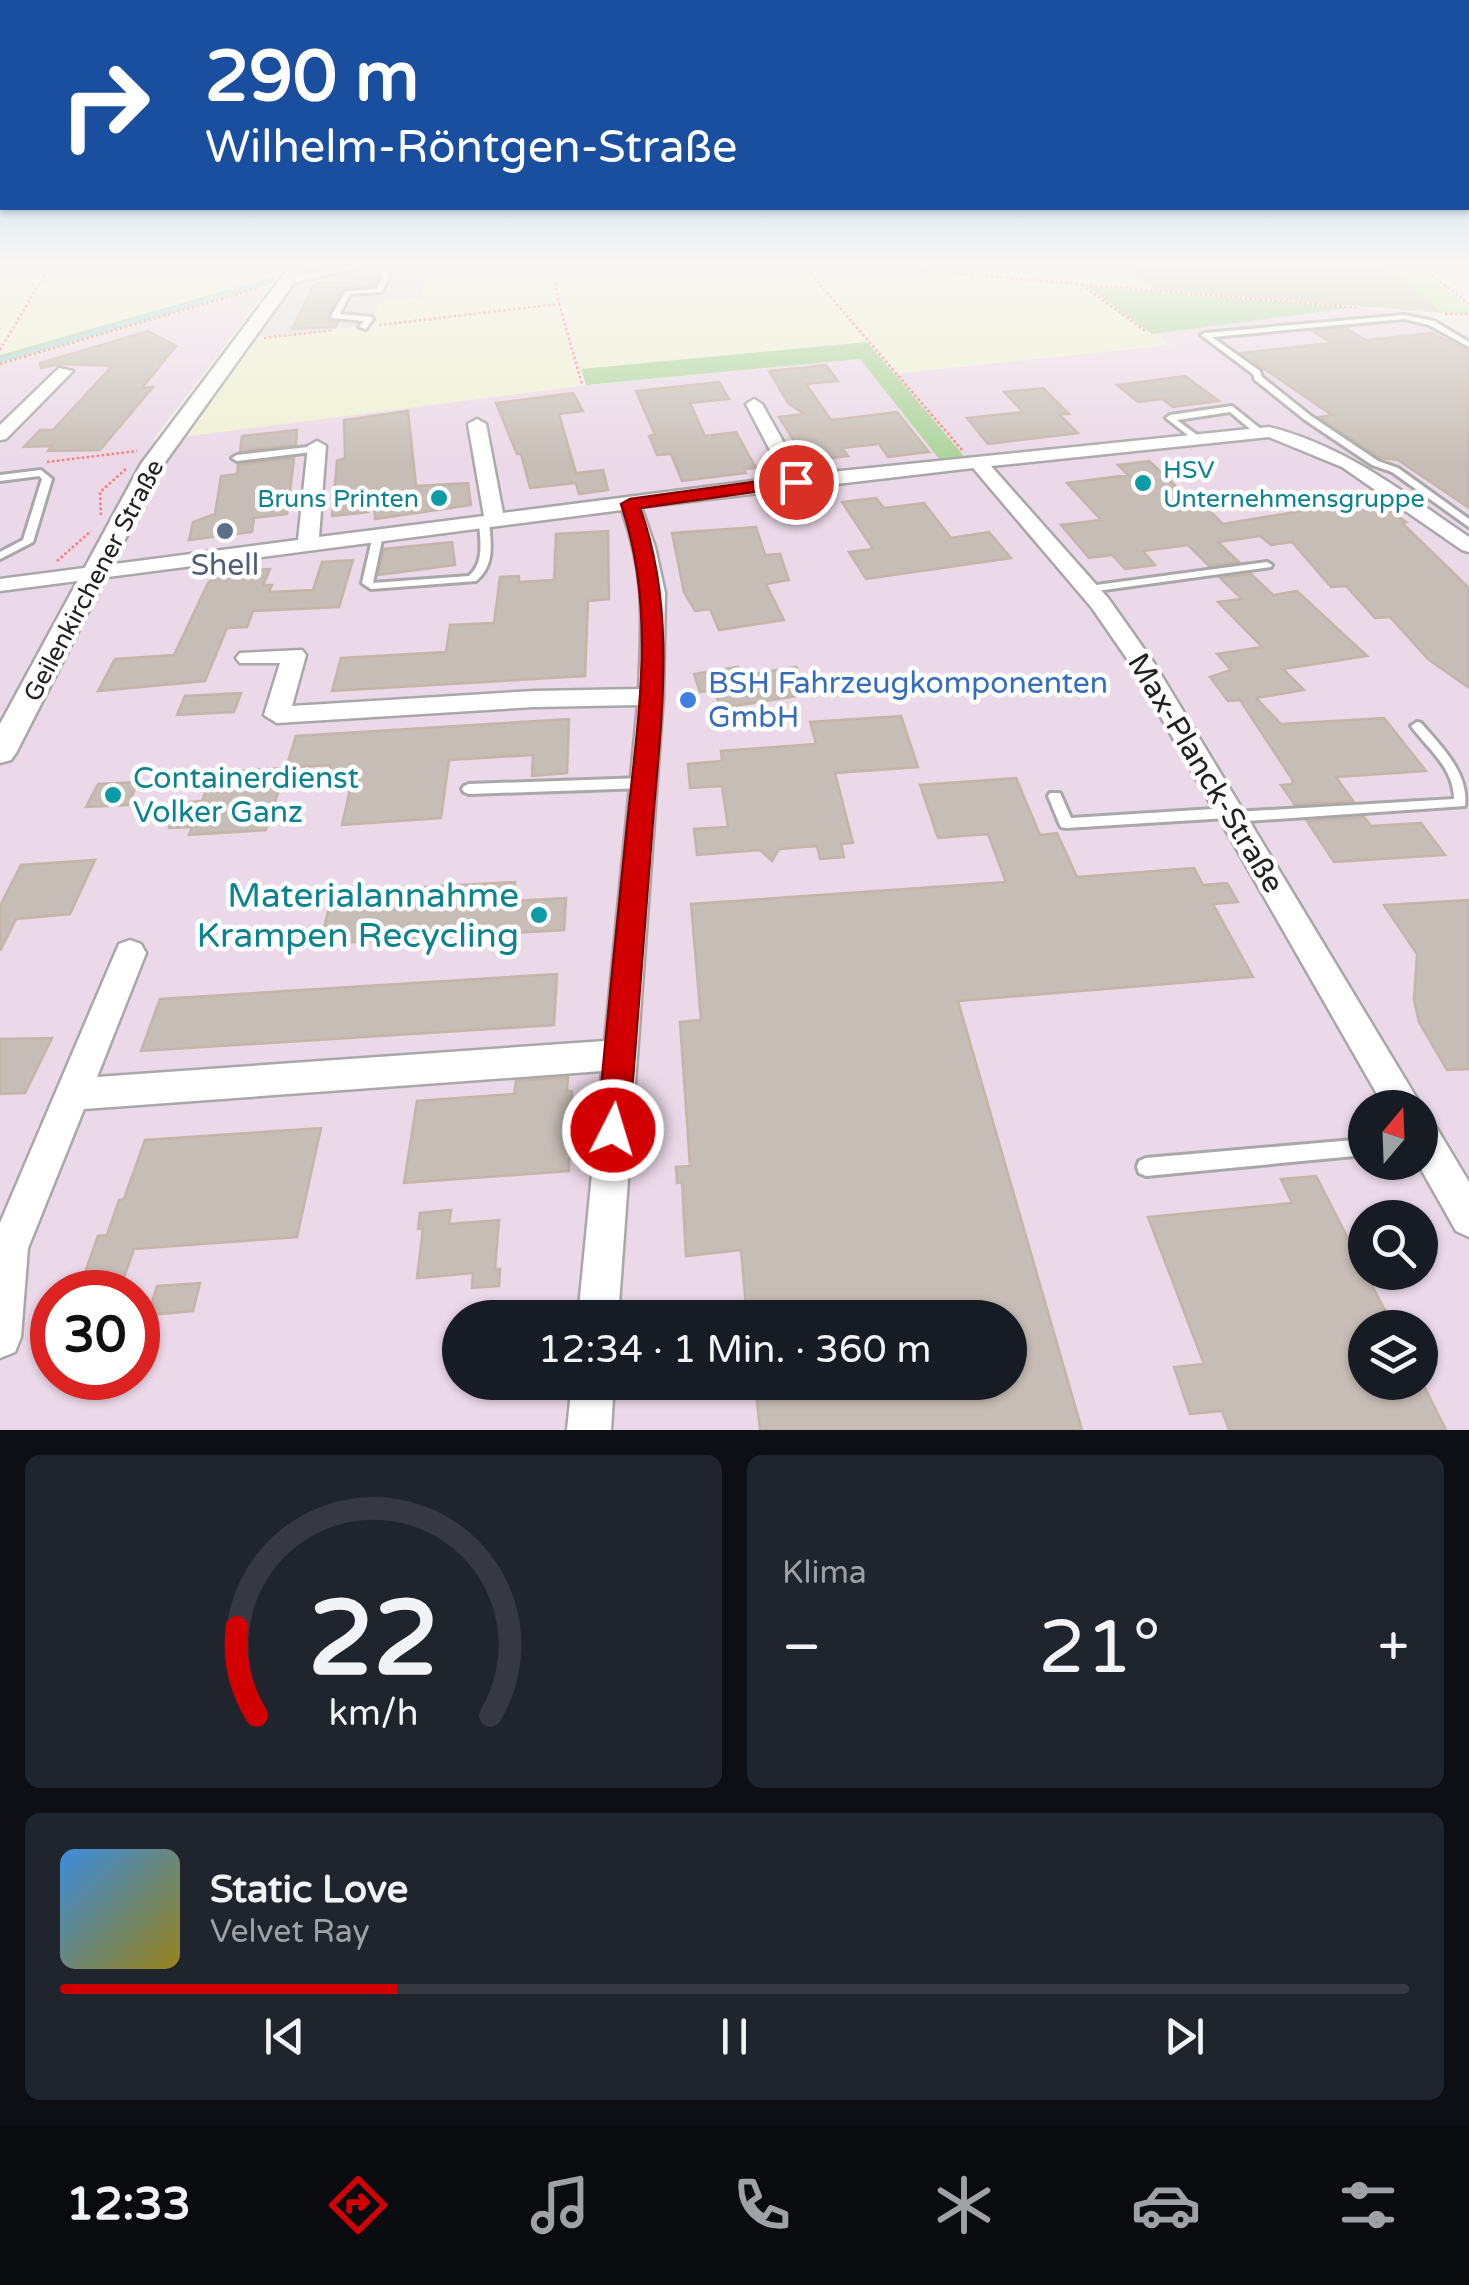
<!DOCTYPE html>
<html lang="de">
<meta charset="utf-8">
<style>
:root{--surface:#171b24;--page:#20242c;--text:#f1f3f6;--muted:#9ea1a6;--line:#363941;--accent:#d20002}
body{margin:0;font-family:"Varela Round",sans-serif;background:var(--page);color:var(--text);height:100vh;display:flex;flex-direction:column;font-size:38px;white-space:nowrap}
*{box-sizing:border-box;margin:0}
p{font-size:32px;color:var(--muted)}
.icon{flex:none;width:55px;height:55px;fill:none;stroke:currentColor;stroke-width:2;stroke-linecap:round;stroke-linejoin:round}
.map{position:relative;height:1430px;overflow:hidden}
.side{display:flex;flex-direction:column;gap:25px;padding:25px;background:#0d0f14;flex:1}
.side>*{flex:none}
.guide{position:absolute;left:0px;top:0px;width:1470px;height:210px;box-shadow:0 2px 8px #0004;background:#1a4fa0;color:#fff;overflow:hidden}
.needle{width:65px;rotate:19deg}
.tools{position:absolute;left:1348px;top:1090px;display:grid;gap:20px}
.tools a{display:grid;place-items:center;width:90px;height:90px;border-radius:50%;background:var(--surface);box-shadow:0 2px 8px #0004;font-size:50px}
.speed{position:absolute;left:30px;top:1270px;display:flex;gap:20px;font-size:50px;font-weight:700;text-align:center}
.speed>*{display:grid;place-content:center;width:130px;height:130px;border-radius:50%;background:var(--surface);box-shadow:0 2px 8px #0004;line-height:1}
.speed .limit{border:15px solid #d22;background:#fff;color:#111}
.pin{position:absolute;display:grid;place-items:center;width:85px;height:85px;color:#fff;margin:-42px;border:5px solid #fff;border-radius:50%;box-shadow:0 2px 10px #0007}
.me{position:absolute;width:110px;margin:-55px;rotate:5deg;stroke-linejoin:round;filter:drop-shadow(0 0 8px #0008)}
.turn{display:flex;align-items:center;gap:35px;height:210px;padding:0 40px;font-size:45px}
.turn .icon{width:130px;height:130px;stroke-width:2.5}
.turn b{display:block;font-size:70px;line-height:85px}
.big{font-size:75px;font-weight:600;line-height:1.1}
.side .widget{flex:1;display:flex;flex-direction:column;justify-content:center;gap:15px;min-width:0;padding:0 35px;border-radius:15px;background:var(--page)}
.side .dial{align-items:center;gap:0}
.dial svg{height:260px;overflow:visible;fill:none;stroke:var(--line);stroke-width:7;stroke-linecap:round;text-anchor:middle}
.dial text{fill:var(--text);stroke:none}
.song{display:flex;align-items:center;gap:30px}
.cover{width:120px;height:120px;border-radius:15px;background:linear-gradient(135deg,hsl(210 70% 55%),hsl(50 70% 35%))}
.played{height:10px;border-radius:5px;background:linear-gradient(90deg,var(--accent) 25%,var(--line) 25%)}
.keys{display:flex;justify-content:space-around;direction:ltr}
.heat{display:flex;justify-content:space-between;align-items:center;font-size:55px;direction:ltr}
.side .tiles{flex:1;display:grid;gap:25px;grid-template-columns:1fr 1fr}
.widget:last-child{grid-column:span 2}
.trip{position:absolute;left:442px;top:1300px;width:585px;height:100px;border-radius:50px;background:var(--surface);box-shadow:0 2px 8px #0004;font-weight:600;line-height:100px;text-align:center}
.tab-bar{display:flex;height:160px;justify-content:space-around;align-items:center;background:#090b0e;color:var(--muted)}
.tab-bar .icon{width:70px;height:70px}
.tab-bar .selected{color:var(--accent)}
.tab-bar b{font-size:45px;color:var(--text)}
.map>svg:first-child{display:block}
</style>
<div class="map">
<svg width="1469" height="1430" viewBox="0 0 1469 1430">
<rect width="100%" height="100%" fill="#f2eee7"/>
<!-- residential -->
<path fill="#dfdede" d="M368,266h62l-10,33 -38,1 -11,25 -123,13 44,-56z"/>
<!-- industrial -->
<path fill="#ebd8e8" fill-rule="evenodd" d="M270,286l-117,154 427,-54 281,-27 80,101 24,-4 -72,-82 277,-29 -15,-12 196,-25 71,5 47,23v1094h-1469v-1064zM1365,1108h55v54h-55zM1365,1218h55v54h-55zM52,1292h86v86h-86zM460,1318h550v64h-550zM1365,1328h55v54h-55z"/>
<!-- construction -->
<path fill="#c7c7b1" d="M1127,266h257l60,47 -289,-23z"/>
<!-- farmland -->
<g fill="#eff1d1">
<path d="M0,266h48l-48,80z"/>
<path d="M53,266h233l-9,10 -277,79z"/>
<path d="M430,266h117l9,37 -185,22 10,-25 39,-1z"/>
<path d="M555,266h246l66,76 -286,27z"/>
<path d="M806,266h52l221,20 89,59 -269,28z"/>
<path d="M890,266h237l26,23 -179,-15z"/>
<path d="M556,305l24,81 -391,50 66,-96z"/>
</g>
<!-- grass -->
<path fill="#cea" d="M1384,266h33l52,41v6h-25z"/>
<!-- forest -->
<g fill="#abd399">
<path d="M277,276l-6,8 -271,79v-8z"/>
<path d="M1086,286l254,21 11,1 -199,26z"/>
<path d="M867,342l98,115 -25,3 -80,-101 -274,26 -5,-16z"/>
</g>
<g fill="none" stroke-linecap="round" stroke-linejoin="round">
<!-- stream -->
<path stroke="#a5d4e2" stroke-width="4" d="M0,360l271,-80"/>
</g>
<!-- building -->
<g fill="#c7bdb6" stroke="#c5b4a8" stroke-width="2.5">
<path d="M359,277h19l-4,8 -31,4 -15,25 1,6 9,2 -2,5 -44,2 23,-46h36z"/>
<path d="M1346,328l20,12 66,-7 37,19v156l-71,-48 -18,-2 -61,-41 13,-2 -91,-62 91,-10 -20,-12z"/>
<path d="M148,331l28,15 -34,42 11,-1 -53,63 -52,1 4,-5 -28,1 16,-17h13l59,-64 -52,-2 -19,4 -1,-5z"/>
<path d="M826,365l12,16 -32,3 25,36 66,-8 32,40 -41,5 -9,-13 -37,4 6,8 -47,6 -9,-15h6l-19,-30 25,-3 -16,-11 -19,-32z"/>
<path d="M1185,376l34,25 -46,6 -11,-8 -24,3 -21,-17z"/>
<path d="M719,382l10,17 -39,4 15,33 31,-4 20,36 -12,1 2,4 -64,8 -11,-27 -14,1 -8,-19 6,-1 -19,-44z"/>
<path d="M1043,388l26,26h-10l19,19 -90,11 -21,-26 56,-6 -19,-20z"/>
<path d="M573,393l10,18 -24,3 17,59 27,-3 5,20 -29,4 -3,-11 -46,5 -9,-34h-4l-21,-51z"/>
<path d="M408,411l8,75 52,-3 3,22 -96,14 -1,-27 -6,20 -36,4 5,-55 8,-3 -1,-38z"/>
<path d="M297,430l-1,15 -56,6 2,-15z"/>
<path d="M294,458l-7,56 -33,4 -2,14 -63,8 4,-18 22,-8 6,-38 16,-2 1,-9z"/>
<path d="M1149,461l50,47 7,-1 17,17 150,-25 33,23 -4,1 67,65v100l-41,-29 -38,-42 -15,1 -29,-32 -15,1 -39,-45 -21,3 -11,-9 -42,6 21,20 -30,4 -21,-21 -45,6 12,14 -30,4 -13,-14 -23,3 -28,-33 40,-5 -34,-37 61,-8 -10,-10z"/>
<path d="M876,498l8,10 40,-5 27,35 38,-6 22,26 -145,21 -17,-27 24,-3 -31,-47z"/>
<path d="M756,527l9,28 15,-1 9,26 -23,4 18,36 -65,10 -9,-21 -15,2 -11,-19 -12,-59z"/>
<path d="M608,531l1,68 -21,2 -3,75 -253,15 9,-33 105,-6 4,-27 44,-2 6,-46 19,-1v6l35,-2 2,-46z"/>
<path d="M452,542l3,23 -77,10 6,-26z"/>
<path d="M353,560l-14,47 -86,4 -6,16 -20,1 -22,53 -107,10 17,-32 59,-4 34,-72 13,-11 49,-3 -7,16h9l-3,7 44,-2 9,-28z"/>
<path d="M1251,574l22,21 24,-4 70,65 -84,13 21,21 -48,8 25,26 103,-6 42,53 -90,6 17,24 -58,4 -14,-20 12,-1 -1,-5 -52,-79 -12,1 -18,-24 21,-7 -14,-16 45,-7 -44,-45 24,-3 -22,-21z"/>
<path d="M738,667l3,9 55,-9 13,27 -88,14 -7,-18 -14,2 -6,-18z"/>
<path d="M241,693l-7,19 -57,3 8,-19z"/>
<path d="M901,716l17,51 -83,6 18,70 -12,1 3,13 -24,2 -3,-13 -38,3 -7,12 -12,-11 -63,5 -3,-26 34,-2 -6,-41 -32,2 -2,-24 34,-3 -1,-10 95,-7 -6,-22z"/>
<path d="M569,719l-2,54 -35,3 1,-21 -84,5 -8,58 -99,7 9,-40 -26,2 6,-22 -45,3 10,-32z"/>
<path d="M286,768l-20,62 -77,5 3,-8 -23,1 11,-25 22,-2 12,-29z"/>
<path d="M1016,778l24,57 17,-2 20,44 117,-9 9,17 24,-2 11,19 -25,2 40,73 -295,24 124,429h-322l-5,-48h255v-64h-263l-6,-68 -55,6 -4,-74 -5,1 -1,-16 14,-1 -10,-144 21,-2 -10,-116 315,-22 -18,-48 -50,4 -18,-53z"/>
<path d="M138,782l-10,23 -42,2 12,-23z"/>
<path d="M1364,817l7,9 50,-3 24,32 -111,7 -27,-41z"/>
<path d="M95,860l-25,54 -54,5 -16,32v-45l21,-41z"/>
<path d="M515,882l-1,19 52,-3 -2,32 -244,14 13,-52z"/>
<path d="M1469,900v169l-22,1 -28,-48 -5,-22 3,-46 -33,-49z"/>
<path d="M557,974l-3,51 -413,26 19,-52z"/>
<path d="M52,1038l-27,55 -25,1v-55z"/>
<path d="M568,1077l-1,14h5l-3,80 -165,12 13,-82 97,-7 2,-13z"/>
<path d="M321,1128l-24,109 -163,12 -15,43h-41l20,-56 9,-1 12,-35 5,-1 21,-59z"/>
<path d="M1316,1176l78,152h-29v54h57l24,48h-217l-7,-19 -32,3 -16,-47 30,-3 -56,-147 144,-14 -11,-24z"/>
<path d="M451,1210l-2,14 50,-4 -4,49h5l-1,17 -27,2 1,-15 -56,5 6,-49h-5l2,-16z"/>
<path d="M200,1283l-7,28 -45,4 9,-29z"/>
</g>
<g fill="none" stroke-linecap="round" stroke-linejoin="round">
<defs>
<g id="service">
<path d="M380,266h6l-1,4 5,4 -8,18 -32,2 -10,20 32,3 1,2 -7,10 -7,-2 5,-6 -32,-3 -1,-2 15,-25 31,-2 6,-14 -5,-4z"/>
<path d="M1404,315l30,6 35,21v5l-40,-22 -25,-6 -192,18 48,34 2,6 49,39 67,45 20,7 71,51v8l-77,-55 -20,-7 -67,-45 -50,-40 -2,-6 -52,-39 4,-2z"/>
<path d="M1232,406l30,24v4h-6l-26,-22 -53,8 20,15 1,2 -4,3 -28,-22 4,-3z"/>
<path d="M317,446l3,1v4l-83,10 -5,-3 5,-3z"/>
<path d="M41,470l11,9 -19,63 -33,17v-7l23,-12 19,-61 -3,-3 -39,5v-6z"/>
<path d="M484,519l5,3c2,23 6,43 -13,59l-105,8 -9,-6 11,-48 5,-3 5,3 -10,48 96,-7c16,-14 11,-35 10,-54z"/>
<path d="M1267,562l5,3 -1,2 -182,25 -5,-3 5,-3z"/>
<path d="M1417,722l4,1c20,23 48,50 44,83l-232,16 -6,-4 -161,10 -5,-1 -2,-4 -11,-27 2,-3h10l11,25 158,-10 6,4 219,-13c0,-31 -26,-50 -43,-73z"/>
<path d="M644,778l5,2 2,3 -2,3 -5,2 -175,6 -5,-2 -2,-3 2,-3 5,-2z"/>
<path d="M1365,1139v16l-219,21 -7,-3 -2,-6 2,-6 7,-3z"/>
</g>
<g id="minor">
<path d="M341,266h28l-82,18 -7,-4z"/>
<path d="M59,368l14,3 -67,68 -6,1v-15z"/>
<path d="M754,399l8,5 40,71 467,-48c77,19 135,66 200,110v15l-7,-2 -120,-83 -73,-30 -278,29 117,132 46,65 262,434 6,11 -2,4v-4h-35l-255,-445 -38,-55 -119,-140 -332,39 14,40 10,46 -2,104 -45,621h-40l24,-247 -518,38 -56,139 -7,89 -6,15 -15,6v-135l119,-279 11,-4 11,4 5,9 -49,124 508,-36 33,-336 -104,2 -257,16 -13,-8 16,-52h-40l-4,-5 4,-5 62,-3 4,5 -14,51 242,-15 105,-2c3,-71 7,-110 -17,-179l-622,81v-12l298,-39 10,-94 9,-5 9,5 -7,91 165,-21 -16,-92 9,-5 9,5 17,89 281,-36 -38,-73z"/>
<path d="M1420,1117l13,5 36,60v55l-13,-6 -39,-69h3z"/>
<path d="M572,1382h42l-3,48h-44z"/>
</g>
<path id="tertiary" d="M290,266h16l-143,199 -147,288 -5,7 -11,3v-39l141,-260z"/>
</defs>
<!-- service casing -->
<use href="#service" stroke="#a8a8a8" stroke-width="6"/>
<!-- minor casing -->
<use href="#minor" stroke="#a8a8a8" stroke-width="5"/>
<!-- tertiary casing -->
<use href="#tertiary" stroke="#a8a8a8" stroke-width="5"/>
<!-- path -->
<g stroke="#ff786b" stroke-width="2.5" stroke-dasharray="2.5 2.5" stroke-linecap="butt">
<path d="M804,266l158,184"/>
<path d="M866,266l494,42"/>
<path d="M1420,266l49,38"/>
<path d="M1082,285l65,47"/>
<path d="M559,304l23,80"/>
<path d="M1445,314h24"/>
<path d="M379,325l180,-21 -7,-38"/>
<path d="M264,338l70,-8"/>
<path d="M0,350l50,-84"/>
<path d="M0,364l259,-76"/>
<path d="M47,462l90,-11"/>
<path d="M101,515l-1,-23 27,-24"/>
<path d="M57,561l34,-30"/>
</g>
<!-- service -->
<use href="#service" fill="#fff" fill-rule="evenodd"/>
<!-- minor -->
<use href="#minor" fill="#fff" fill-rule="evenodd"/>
<!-- tertiary -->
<use href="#tertiary" fill="#fff" fill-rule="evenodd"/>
</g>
<!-- sky -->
<linearGradient id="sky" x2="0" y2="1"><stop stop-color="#8dc1e6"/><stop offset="0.57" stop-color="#f9f7f4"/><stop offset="1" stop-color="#f9f7f4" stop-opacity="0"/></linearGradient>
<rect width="1469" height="466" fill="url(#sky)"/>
<!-- route -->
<path fill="#d20002" stroke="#880001" stroke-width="2.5" d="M796,476l8,6 -2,3 -162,23c38,105 20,216 12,325 -8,99 -15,198 -23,297l-4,11 -12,4 -12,-4 -4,-11c9,-98 19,-197 29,-295 11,-111 32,-223 -5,-331l9,-5z"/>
<!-- markers -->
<g fill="#0f9aa8" stroke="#fff" stroke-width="4">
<circle cx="1143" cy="483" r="10"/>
<circle cx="439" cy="498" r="10"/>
<circle cx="113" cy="795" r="10"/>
<circle cx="539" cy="915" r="10"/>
</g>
<circle fill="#5c6f8a" stroke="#fff" stroke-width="4" cx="225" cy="531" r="10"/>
<circle fill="#3f7fe0" stroke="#fff" stroke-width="4" cx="688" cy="700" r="10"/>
<g text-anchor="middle" stroke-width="9" stroke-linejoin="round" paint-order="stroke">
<!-- far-culture labels -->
<g font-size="25" fill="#0d838f" stroke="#fff" text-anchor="start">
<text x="1163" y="478">HSV<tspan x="1163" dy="29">Unternehmensgruppe</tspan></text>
<text x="419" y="507" text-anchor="end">Bruns Printen</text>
</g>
<!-- far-street labels -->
<g font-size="25" fill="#212121" stroke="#fff">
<text transform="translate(93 580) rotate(-62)" y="9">Geilenkirchener Straße</text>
</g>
<!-- service labels -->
<g font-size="30" fill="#4e5e75" stroke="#fff">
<text x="225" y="575">Shell</text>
</g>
<!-- shop labels -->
<g font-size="30" fill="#366cbe" stroke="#fff" text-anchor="start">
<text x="708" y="693">BSH Fahrzeugkomponenten<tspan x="708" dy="34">GmbH</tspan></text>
</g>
<!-- street labels -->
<g font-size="30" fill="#212121" stroke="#fff">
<text transform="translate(1206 773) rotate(59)" y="10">Max-Planck-Straße</text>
</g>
<!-- culture labels -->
<g font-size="30" fill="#0d838f" stroke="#fff" text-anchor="start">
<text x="133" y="788">Containerdienst<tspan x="133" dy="34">Volker Ganz</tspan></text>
</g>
<!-- near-culture labels -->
<g font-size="35" fill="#0d838f" stroke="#fff" text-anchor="end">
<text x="519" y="907">Materialannahme<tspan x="519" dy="40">Krampen Recycling</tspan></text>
</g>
</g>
</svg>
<div class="tools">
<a><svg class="needle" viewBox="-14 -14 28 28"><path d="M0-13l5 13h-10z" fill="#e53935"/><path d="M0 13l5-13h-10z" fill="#9ea1a6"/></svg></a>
<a><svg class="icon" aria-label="search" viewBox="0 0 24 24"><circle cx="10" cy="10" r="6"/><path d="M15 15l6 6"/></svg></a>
<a><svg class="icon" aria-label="layers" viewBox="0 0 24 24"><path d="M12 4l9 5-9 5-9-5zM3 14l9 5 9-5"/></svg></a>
</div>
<div class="speed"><div class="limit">30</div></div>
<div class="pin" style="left:796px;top:482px;background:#d93025"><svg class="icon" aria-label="arrive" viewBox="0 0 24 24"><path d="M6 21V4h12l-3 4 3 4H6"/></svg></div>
<svg class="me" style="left:613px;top:1130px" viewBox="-20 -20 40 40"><circle r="17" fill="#d20002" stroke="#fff" stroke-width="3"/><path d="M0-11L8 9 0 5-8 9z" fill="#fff"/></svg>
<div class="trip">12:34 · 1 Min. · 360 m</div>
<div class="guide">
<div class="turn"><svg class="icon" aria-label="right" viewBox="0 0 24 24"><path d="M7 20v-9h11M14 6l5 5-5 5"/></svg><div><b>290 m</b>Wilhelm-Röntgen-Straße</div></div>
</div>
</div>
<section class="side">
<div class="tiles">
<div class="widget dial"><svg viewBox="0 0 100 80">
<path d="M14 69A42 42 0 1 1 86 69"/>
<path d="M14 69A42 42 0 0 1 8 42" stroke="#d20002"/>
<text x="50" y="56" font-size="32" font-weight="700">22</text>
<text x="50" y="72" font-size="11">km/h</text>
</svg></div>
<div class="widget"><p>Klima</p>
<div class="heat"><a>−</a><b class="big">21°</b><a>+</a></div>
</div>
<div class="widget">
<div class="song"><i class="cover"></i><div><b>Static Love</b><p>Velvet Ray</p></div></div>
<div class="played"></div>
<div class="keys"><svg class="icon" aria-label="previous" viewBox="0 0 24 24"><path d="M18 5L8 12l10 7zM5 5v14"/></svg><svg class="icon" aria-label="pause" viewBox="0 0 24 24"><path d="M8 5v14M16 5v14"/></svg><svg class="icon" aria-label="next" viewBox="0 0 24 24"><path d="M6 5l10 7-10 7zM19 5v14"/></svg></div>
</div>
</div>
</section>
<nav class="tab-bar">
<b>12:33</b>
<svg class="icon selected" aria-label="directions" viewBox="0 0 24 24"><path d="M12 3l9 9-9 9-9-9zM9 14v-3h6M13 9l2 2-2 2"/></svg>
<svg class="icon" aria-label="music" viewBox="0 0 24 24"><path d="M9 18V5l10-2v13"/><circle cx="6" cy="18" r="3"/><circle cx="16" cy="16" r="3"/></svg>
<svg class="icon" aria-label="phone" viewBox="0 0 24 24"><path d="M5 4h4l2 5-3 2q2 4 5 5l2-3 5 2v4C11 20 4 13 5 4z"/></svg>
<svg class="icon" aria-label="climate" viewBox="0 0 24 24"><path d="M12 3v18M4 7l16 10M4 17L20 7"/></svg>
<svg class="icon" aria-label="car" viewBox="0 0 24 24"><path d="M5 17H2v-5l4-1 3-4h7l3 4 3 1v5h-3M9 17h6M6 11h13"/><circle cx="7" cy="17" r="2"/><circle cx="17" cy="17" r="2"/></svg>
<svg class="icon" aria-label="filters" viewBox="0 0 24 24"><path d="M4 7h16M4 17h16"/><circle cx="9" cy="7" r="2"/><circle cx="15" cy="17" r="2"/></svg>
</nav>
